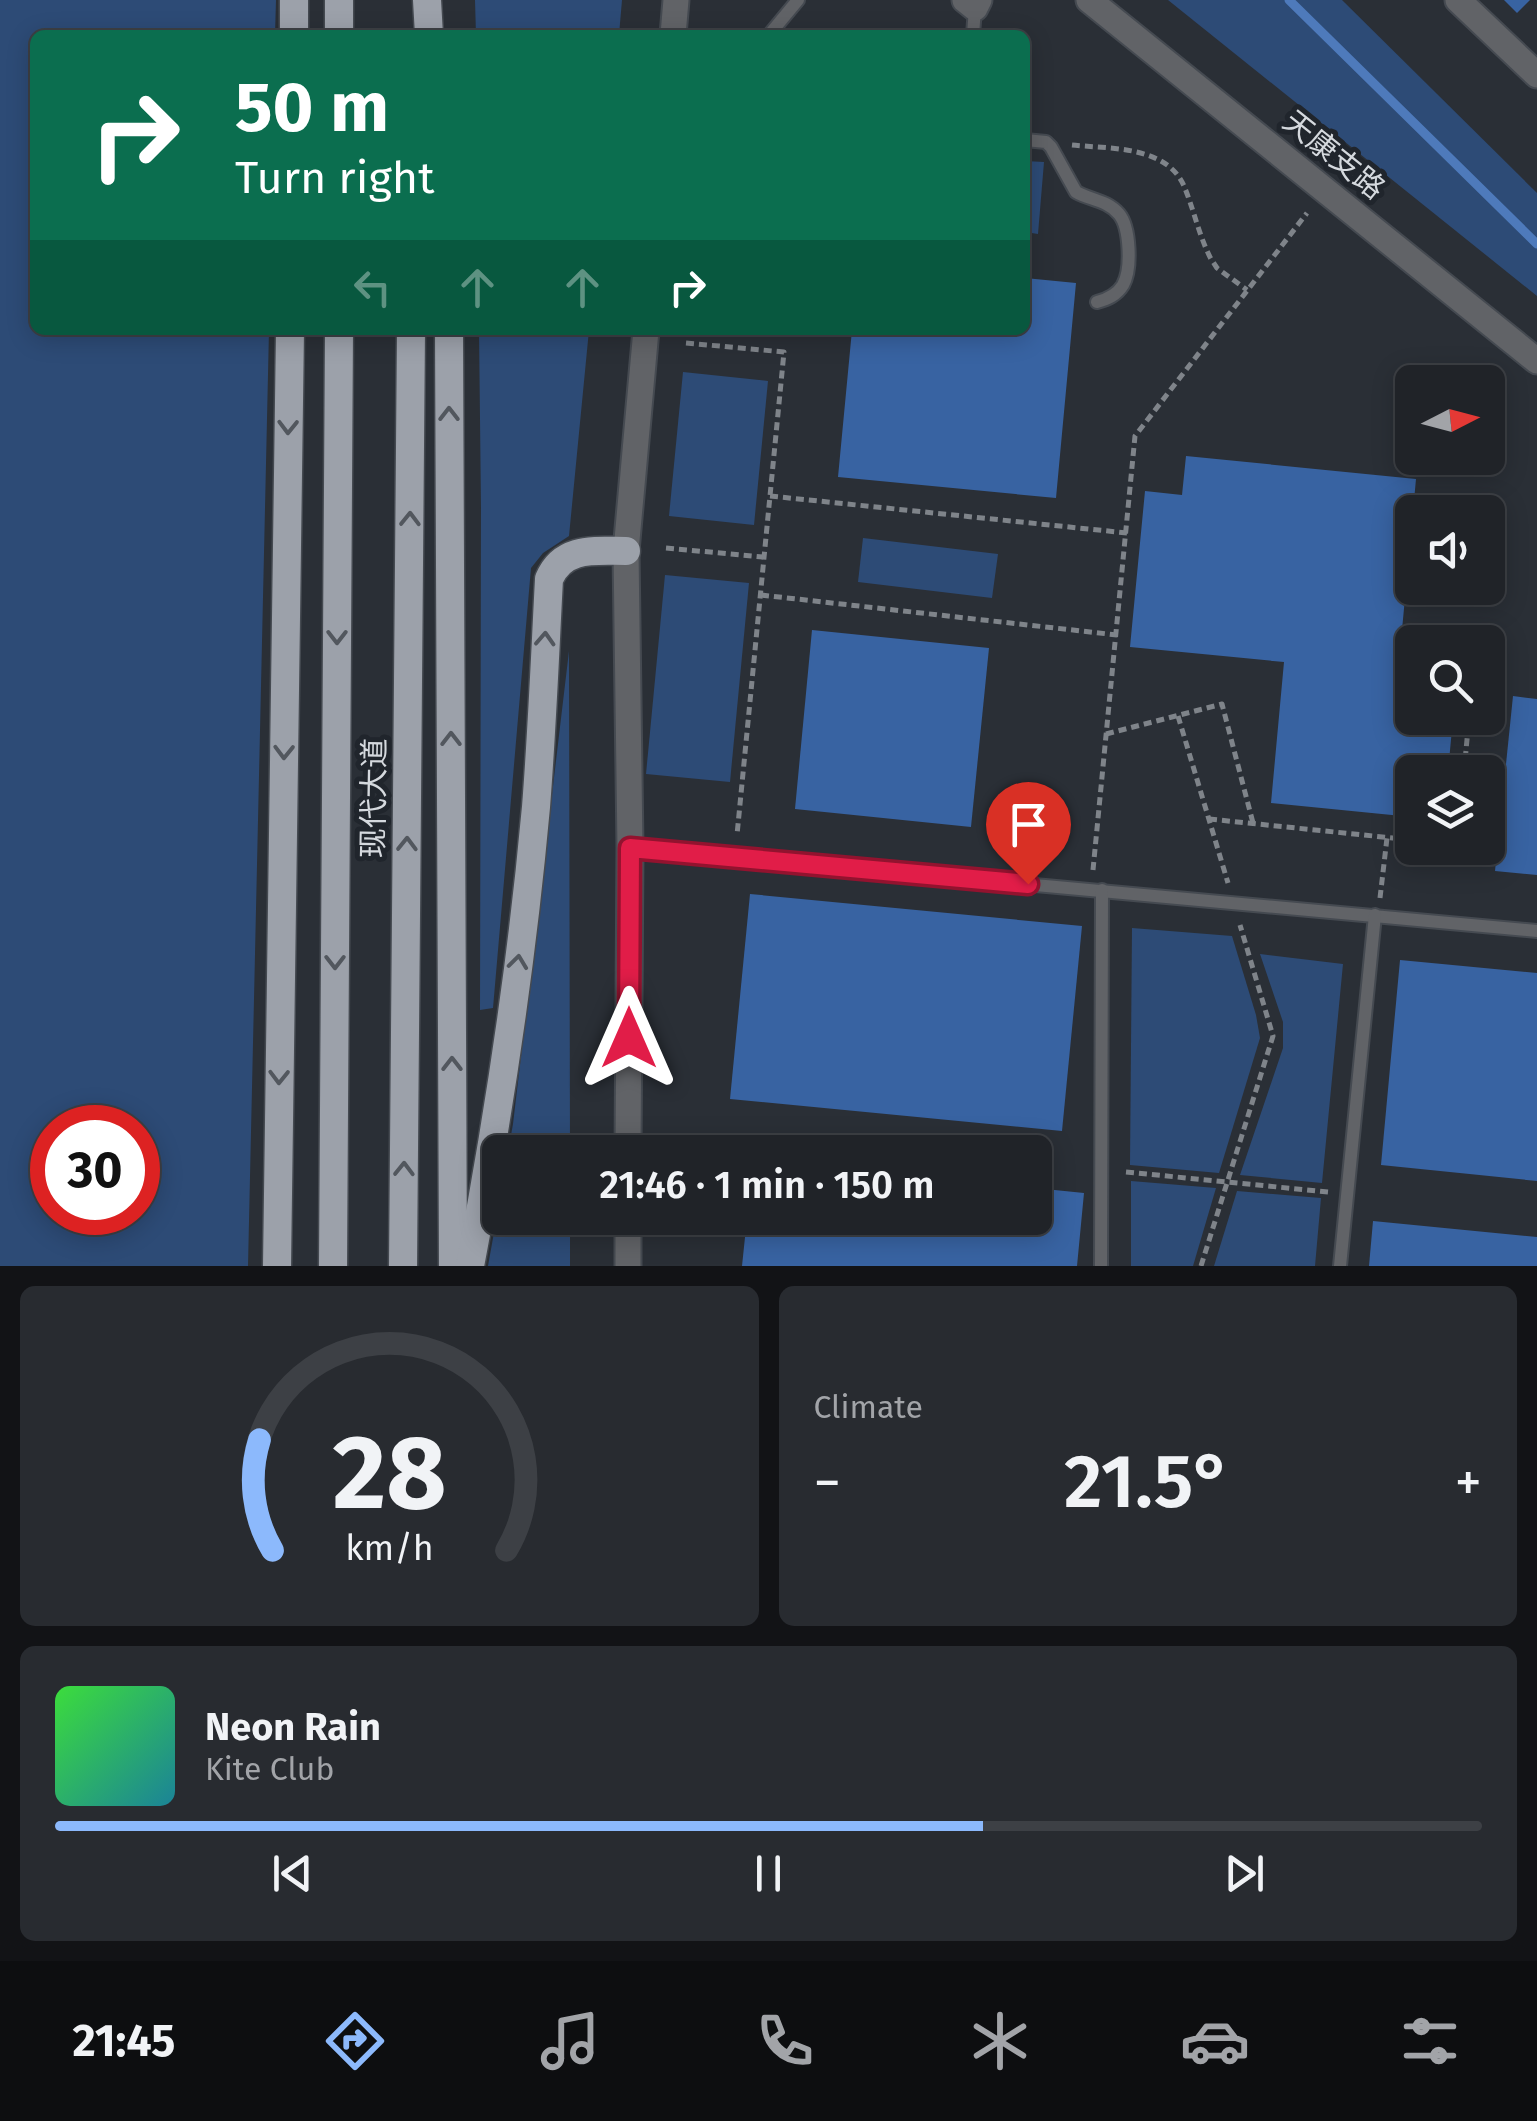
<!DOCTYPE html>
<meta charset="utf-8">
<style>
:root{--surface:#202328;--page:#282b30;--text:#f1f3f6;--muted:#a2a4a8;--line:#3d4045;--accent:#8cb9fc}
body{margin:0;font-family:"Fira Sans","Noto Sans SC",sans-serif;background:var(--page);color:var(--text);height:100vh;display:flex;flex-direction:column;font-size:38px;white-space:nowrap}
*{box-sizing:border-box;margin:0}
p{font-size:32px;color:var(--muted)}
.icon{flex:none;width:55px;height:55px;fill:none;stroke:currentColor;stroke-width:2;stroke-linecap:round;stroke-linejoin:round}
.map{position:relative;height:1266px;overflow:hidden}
.panel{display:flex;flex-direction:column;gap:20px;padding:20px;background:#121316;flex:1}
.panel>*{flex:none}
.hud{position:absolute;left:30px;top:30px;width:1000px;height:305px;border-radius:15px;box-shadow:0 5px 25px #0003,0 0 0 2px var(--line);background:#0b6e4f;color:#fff;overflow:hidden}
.needle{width:65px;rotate:84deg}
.controls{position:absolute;left:1395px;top:365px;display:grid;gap:20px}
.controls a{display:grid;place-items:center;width:110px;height:110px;border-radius:15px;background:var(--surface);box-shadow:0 5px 25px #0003,0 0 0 2px var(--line);font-size:50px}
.speed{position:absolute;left:30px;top:1105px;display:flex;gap:20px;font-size:50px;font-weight:700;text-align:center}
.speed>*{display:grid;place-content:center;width:130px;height:130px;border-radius:50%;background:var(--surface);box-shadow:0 5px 25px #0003,0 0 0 2px var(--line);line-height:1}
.speed .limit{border:15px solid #d22;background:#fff;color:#111}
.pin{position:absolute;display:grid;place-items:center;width:85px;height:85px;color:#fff;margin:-102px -42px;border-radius:50% 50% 50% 0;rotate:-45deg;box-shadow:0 0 10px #0007}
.pin .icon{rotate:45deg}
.me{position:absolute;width:110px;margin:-55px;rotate:0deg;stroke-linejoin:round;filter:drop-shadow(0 0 8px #0008)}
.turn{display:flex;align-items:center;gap:35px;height:210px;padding:0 40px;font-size:45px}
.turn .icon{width:130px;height:130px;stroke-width:2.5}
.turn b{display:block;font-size:70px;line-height:85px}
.lanes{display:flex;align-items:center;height:95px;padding:0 40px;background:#0003;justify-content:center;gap:50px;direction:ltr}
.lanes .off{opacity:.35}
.big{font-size:75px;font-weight:600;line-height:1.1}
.panel .card{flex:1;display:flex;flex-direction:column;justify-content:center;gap:15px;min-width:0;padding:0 35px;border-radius:15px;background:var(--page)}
.panel .dial{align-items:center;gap:0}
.dial svg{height:260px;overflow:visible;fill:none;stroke:var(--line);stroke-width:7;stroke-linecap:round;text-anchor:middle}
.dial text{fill:var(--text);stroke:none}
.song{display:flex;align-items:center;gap:30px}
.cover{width:120px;height:120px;border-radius:15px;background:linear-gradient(135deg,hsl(120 70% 55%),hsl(190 70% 35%))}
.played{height:10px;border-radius:5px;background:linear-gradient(90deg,var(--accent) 65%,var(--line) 65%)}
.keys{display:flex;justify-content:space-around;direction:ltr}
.heat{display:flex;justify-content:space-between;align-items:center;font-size:55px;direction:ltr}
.panel .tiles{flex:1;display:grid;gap:20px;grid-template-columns:1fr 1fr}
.card:last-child{grid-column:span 2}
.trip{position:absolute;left:482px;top:1135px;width:570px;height:100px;border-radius:15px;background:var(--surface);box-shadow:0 5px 25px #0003,0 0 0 2px var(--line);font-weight:600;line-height:100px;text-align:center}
.tab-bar{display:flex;height:160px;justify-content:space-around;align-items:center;background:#0d0e10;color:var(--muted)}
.tab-bar .icon{width:70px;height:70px}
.tab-bar .active{color:var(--accent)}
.tab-bar b{font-size:45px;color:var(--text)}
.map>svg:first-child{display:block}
</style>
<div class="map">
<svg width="1537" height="1266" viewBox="0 0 1537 1266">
<rect width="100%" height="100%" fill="#2a2f36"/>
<!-- green -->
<g fill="#2d4b76" fill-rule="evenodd">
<path d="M0,0h276l-1,35h-240v295h234l-21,936h-248zM52,1128h86v84h-86z"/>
<path d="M475,0h147l-3,35h-143z"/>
<path d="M1168,0h174l195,193v103z"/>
<path d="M1025,161l19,1 -6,72 -13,-2z"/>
<path d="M479,330h110l-20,206 -26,17 -12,15 -38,440 -13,2 1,-502z"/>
<path d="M683,372l85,9 -14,144 -85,-9z"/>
<path d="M863,538l135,16 -6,44 -134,-16z"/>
<path d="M665,575l84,8 -19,199 -84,-8z"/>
<path d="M569,651l1,501h-62l5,-28z"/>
<path d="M1132,928l100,8 24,79 4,23 -41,135 -89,-8z"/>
<path d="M1260,954l83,10 -21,219 -82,-8 43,-127v-26z"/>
<path d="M1131,1181l85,7 -23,78h-62z"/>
<path d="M1237,1191l84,7 -6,68h-101z"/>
<path d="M500,1199v19h70v48h-82z"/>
</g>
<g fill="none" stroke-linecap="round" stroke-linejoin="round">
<!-- stream -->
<path stroke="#4e7abb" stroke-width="9" d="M1289,0l248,244"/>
</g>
<!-- building -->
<g fill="#3863a2">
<path d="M1504,0h26l-13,13z"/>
<path d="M1025,278l51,5 -20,215 -218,-21 14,-147h173z"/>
<path d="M1186,456l230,23 -19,205 15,1v33h41l-5,54h-36v45l-141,-14 13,-141 -154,-15 15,-156 37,4z"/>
<path d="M812,630l177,18 -18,179 -176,-18z"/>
<path d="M1513,696l24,3v176l-42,-4z"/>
<path d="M750,894l332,32 -20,205 -332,-32z"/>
<path d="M1400,960l137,13v208l-156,-16z"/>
<path d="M1035,1188l49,5 -7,73h-335l5,-48h288z"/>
<path d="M1373,1221l164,16v29h-168z"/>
</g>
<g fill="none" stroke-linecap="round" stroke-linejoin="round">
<defs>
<g id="service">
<path d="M769,35l29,-35"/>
<path d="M973,35l2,-27"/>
<path d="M1025,140l21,2 5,5 25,45c14,8 31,8 43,22 11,13 13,55 4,71 -6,10 -15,14 -26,17"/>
<path d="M630,848l907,83"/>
<path d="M1101,1266l1,-376"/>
<path d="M1340,1266l35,-351"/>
</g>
<g id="minor">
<path d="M965,0l10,8 4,-8"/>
<path d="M1458,0l79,75"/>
<path d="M673,35l3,-35"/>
<path d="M628,1152l2,-304 -4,-297 20,-221"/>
<path d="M628,1266v-48"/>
</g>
<path id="tertiary" d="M1089,0l448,361"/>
<g id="trunk">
<path d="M427,0l2,35"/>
<path d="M294,35v-35"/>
<path d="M339,35v-35"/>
<path d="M449,330l4,936"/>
<path d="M277,1266l13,-936"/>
<path d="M333,1266l6,-936"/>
<path d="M403,1266l8,-936"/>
<path d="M470,1266c29,-152 52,-305 66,-459 6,-76 9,-152 13,-228 14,-33 46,-28 77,-28"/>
</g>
</defs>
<!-- service casing -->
<use href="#service" stroke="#454a51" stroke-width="16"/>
<!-- minor casing -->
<use href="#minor" stroke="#454a51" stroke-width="29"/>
<!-- tertiary casing -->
<use href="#tertiary" stroke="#454a51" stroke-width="29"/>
<!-- trunk casing -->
<use href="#trunk" stroke="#454a51" stroke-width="31"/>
<!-- path -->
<g stroke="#7f848a" stroke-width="5" stroke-dasharray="8 5" stroke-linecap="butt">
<path d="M1072,145c37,4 94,0 112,41 10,24 15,50 27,73l6,9 30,22"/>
<path d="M686,343l98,9 -47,483"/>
<path d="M770,496l357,37"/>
<path d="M666,548l97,9"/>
<path d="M761,595l356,40"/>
<path d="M1178,716l50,167"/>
<path d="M1106,734l116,-30 31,119"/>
<path d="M1464,772l5,-54"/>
<path d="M1209,819l203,21"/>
<path d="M1093,870l42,-434 172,-223"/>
<path d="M1380,898l7,-60"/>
<path d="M1126,1172l202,20"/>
<path d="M1201,1266l72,-230 -33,-111"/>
</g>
<!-- service -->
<use href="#service" stroke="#616367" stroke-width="12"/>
<!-- minor -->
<use href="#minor" stroke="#616367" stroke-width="25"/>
<!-- tertiary -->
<use href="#tertiary" stroke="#616367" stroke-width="25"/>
<!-- trunk -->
<use href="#trunk" stroke="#9ca1aa" stroke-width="28"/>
</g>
<!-- one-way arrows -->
<defs><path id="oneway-chevron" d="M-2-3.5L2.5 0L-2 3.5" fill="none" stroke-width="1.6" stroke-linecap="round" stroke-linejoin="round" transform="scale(2.5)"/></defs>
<g stroke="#52575e">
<use href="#oneway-chevron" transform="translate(449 414) rotate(-90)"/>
<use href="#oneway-chevron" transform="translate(288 427) rotate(91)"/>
<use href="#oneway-chevron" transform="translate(410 519) rotate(-89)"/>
<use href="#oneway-chevron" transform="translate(337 637) rotate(90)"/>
<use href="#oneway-chevron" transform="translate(545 639) rotate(-87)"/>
<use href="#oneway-chevron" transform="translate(451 739) rotate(-90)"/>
<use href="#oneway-chevron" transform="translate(284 752) rotate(91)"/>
<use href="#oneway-chevron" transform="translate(407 844) rotate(-89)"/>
<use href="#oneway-chevron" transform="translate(335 962) rotate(90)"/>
<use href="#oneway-chevron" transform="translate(518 962) rotate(-83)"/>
<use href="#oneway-chevron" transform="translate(452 1064) rotate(-90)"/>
<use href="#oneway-chevron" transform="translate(279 1077) rotate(91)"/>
<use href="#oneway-chevron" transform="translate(404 1169) rotate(-89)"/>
</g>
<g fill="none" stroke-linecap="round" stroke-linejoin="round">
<defs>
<path id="route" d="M629,1038l1,-190 398,36"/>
</defs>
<!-- route casing -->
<use href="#route" stroke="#92132f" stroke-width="25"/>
<!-- route -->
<use href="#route" stroke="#e11d48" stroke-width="18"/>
</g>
<g text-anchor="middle" stroke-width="10" stroke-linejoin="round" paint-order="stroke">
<!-- street labels -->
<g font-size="30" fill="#d5d9de" stroke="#20252c">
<text transform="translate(1334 155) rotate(39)" y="10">天康支路</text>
<text transform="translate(374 798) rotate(-89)" y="10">现代大道</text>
</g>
</g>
</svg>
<div class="controls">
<a><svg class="needle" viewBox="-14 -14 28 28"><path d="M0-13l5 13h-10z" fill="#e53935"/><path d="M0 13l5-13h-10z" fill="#a2a4a8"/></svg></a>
<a><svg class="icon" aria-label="sound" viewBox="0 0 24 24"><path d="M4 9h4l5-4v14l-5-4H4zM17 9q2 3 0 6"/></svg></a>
<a><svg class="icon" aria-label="search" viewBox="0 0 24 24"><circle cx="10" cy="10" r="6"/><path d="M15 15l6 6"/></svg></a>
<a><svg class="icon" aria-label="layers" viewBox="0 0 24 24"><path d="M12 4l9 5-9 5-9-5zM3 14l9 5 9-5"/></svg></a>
</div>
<div class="speed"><div class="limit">30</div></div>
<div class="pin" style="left:1028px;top:884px;background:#d93025"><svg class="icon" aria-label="arrive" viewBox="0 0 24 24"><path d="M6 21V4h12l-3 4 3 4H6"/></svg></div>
<svg class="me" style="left:629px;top:1038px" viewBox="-20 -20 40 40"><path d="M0-17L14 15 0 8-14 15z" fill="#e11d48" stroke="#fff" stroke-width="4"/></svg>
<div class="trip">21:46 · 1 min · 150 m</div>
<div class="hud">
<div class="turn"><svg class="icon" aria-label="right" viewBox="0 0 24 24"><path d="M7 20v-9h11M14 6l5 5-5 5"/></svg><div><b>50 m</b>Turn right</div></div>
<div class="lanes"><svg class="icon off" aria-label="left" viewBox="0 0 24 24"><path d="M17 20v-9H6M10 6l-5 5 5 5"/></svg><svg class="icon off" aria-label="ahead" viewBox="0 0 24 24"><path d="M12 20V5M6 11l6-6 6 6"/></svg><svg class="icon off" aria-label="ahead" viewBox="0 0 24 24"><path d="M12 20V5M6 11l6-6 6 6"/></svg><svg class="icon" aria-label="right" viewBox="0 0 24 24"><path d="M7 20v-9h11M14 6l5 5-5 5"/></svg></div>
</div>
</div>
<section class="panel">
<div class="tiles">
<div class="card dial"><svg viewBox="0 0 100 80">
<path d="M14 69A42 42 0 1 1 86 69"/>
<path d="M14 69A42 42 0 0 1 10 35" stroke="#8cb9fc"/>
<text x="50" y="56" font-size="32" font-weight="700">28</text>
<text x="50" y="72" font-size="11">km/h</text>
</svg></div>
<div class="card"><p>Climate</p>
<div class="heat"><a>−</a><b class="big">21.5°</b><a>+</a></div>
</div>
<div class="card">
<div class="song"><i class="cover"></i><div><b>Neon Rain</b><p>Kite Club</p></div></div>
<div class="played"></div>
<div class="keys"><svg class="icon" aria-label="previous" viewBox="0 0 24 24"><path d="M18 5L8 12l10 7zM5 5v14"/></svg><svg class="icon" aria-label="pause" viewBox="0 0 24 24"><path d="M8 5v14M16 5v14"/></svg><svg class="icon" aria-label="next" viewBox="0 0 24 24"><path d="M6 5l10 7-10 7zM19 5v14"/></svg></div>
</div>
</div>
</section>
<nav class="tab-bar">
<b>21:45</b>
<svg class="icon active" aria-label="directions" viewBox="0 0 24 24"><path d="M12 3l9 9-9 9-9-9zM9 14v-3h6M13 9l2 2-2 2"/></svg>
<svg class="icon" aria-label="music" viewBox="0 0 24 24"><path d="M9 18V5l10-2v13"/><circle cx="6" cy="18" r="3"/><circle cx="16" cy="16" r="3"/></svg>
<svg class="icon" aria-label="phone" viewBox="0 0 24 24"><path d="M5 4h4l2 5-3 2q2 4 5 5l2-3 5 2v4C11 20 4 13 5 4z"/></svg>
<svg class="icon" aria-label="climate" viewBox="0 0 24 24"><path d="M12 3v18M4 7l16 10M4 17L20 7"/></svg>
<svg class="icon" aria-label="car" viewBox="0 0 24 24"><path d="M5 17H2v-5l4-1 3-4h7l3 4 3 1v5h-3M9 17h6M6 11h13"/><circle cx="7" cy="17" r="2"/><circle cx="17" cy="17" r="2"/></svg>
<svg class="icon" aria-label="filters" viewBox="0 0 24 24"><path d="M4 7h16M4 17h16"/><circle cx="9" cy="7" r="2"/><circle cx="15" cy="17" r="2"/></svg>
</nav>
